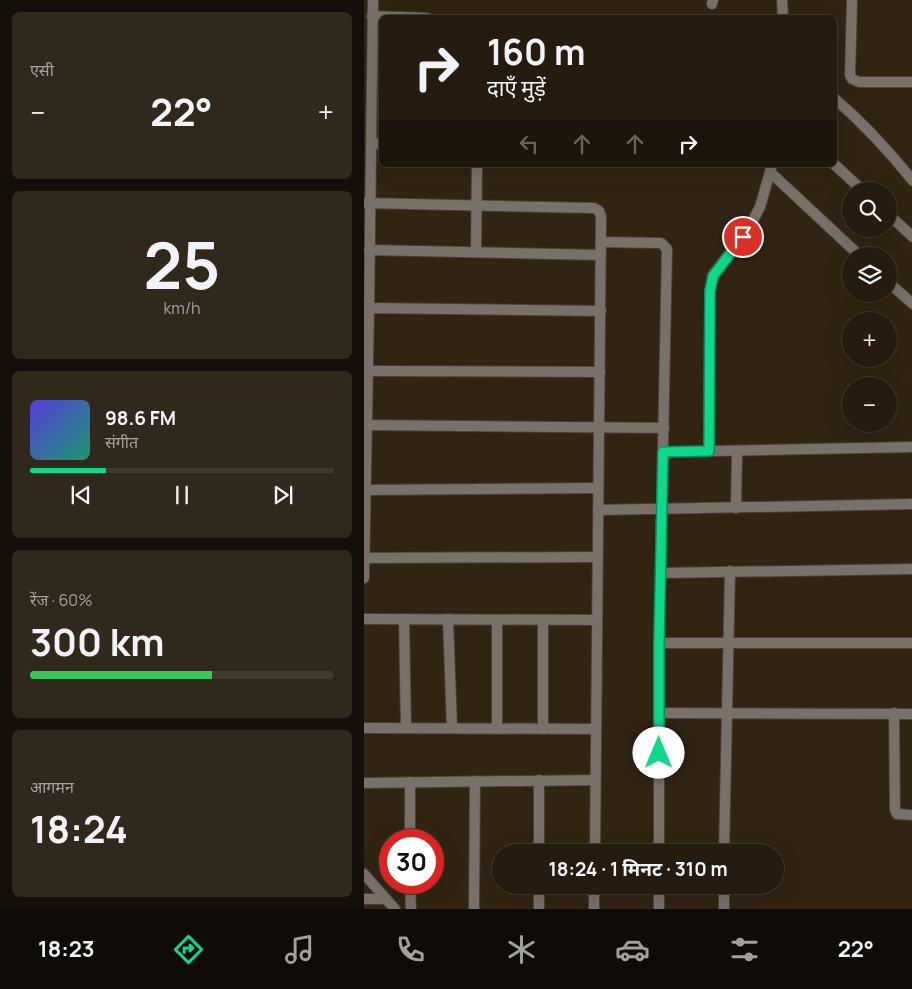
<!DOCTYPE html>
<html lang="hi">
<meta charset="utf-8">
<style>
:root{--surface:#251b0e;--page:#31281c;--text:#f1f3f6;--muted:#a3a19e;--line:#42392e;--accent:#0ed98a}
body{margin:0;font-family:Manrope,"Noto Sans Devanagari",sans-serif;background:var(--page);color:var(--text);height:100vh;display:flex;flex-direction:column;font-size:19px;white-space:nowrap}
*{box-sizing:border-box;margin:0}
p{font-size:16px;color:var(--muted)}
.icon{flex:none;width:28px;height:28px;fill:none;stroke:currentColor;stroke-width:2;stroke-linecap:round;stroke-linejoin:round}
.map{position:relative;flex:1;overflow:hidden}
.side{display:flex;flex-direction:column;gap:12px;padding:12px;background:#140f08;width:364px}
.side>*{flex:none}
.hud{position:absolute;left:15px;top:15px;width:458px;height:152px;border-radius:8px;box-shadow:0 5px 20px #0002,0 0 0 1px var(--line);background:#251b0e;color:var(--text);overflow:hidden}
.fabs{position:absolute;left:478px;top:182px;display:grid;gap:10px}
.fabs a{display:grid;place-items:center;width:55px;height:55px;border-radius:50%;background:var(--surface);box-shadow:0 5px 20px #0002,0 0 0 1px var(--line);font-size:25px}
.speed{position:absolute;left:15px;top:829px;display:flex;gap:10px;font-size:25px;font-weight:700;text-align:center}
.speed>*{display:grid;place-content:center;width:65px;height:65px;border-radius:50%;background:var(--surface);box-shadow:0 5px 20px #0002,0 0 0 1px var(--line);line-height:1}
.speed .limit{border:8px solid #d22;background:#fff;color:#111}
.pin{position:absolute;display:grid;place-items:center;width:42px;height:42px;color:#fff;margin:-21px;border:2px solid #fff;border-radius:50%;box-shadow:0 1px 5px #0007}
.me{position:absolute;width:55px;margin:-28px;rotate:0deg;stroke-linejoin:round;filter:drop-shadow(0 0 4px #0008)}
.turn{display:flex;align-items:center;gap:18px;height:105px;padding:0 25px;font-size:22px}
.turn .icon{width:65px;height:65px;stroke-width:2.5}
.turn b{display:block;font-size:35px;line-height:42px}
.lanes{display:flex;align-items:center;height:48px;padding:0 25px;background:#0003;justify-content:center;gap:25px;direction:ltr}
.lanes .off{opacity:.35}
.big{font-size:38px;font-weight:700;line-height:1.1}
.side .widget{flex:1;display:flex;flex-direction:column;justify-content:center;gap:8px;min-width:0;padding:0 18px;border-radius:8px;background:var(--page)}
.side .dial{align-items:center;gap:0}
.dial b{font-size:65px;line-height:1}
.song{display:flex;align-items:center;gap:15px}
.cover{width:60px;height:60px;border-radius:8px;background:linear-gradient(135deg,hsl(250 70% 55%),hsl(160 70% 35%))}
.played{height:5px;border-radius:2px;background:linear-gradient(90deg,var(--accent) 25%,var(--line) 25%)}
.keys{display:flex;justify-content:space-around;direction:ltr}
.heat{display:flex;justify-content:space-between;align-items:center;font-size:28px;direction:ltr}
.charge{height:8px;border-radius:4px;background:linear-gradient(90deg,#34c759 60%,var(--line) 0)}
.trip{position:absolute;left:128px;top:844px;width:292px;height:50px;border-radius:25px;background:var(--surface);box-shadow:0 5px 20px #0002,0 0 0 1px var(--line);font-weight:700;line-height:50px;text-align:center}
.tabs{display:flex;height:80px;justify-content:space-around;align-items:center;background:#0f0b06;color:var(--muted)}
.tabs .icon{width:35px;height:35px}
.tabs .current{color:var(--accent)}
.tabs b{font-size:22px;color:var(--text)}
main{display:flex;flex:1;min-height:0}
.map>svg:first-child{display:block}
</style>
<main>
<section class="side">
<div class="widget"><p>एसी</p>
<div class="heat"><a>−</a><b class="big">22°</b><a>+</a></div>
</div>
<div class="widget dial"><b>25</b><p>km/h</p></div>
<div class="widget">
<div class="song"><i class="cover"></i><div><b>98.6 FM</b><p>संगीत</p></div></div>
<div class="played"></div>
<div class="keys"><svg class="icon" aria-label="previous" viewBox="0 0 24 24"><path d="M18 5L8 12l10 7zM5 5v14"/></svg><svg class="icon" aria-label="pause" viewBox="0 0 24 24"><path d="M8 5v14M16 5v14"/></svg><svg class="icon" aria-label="next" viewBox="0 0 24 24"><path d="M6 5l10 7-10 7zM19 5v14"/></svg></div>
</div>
<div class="widget"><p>रेंज · 60%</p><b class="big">300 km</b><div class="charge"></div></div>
<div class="widget"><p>आगमन</p><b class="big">18:24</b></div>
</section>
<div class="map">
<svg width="549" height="909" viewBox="0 0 549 909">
<rect width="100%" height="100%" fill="#312413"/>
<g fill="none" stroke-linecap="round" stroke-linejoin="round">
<defs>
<g id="minor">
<path d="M418,0l1,18"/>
<path d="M488,0l-2,75 2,4 7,3h54"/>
<path d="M348,4l1,-4"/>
<path d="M8,16l55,2"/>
<path d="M470,98c29,25 55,53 79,83"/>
<path d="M7,143l11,1"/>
<path d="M470,164l29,27"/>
<path d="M406,172l90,84"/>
<path d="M0,203l230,5 5,3 2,6 -6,635"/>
<path d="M524,214l25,23"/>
<path d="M237,242l60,1 6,6 -8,394v209"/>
<path d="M5,250l232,5"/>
<path d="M112,252l1,-87"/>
<path d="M524,282l25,22"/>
<path d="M5,308l232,3"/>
<path d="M4,371l232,1"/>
<path d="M0,425l300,3"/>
<path d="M345,451l1,-160 3,-16 36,-47 11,-21 12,-42"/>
<path d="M299,452l250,-5"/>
<path d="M2,490l232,-2"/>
<path d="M372,508l1,-57"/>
<path d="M234,510l315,-6"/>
<path d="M0,558l233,-1"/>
<path d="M297,573l252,-4"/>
<path d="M0,578l5,-270 4,-308"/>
<path d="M0,619l233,1"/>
<path d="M40,619l2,109"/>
<path d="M84,619l4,109"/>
<path d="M133,620v108"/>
<path d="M179,620v109"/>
<path d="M295,643h254"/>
<path d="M295,713l254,1"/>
<path d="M530,713l1,97 2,4 16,1"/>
<path d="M0,728l232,1"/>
<path d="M46,782v58"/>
<path d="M0,783l231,-3"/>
<path d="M175,852v-72"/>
<path d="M360,852l6,-281"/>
<path d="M0,874l31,35"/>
<path d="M46,882l1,27"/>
<path d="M295,885v24"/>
<path d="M0,899h22"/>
<path d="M110,909l1,-128"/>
<path d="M175,909v-24"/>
<path d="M230,909v-24"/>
<path d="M360,909v-24"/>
</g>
</defs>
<!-- minor casing -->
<use href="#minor" stroke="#4d4131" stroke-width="12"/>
<!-- minor -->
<use href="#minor" stroke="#7a706a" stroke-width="10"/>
</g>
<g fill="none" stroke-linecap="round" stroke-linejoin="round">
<defs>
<path id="route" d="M295,753v-110l4,-191 46,-1 1,-160 3,-15 30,-39"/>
</defs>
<!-- route casing -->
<use href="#route" stroke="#098d5a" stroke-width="12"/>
<!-- route -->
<use href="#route" stroke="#0ed98a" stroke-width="9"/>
</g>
</svg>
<div class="fabs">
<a><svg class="icon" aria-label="search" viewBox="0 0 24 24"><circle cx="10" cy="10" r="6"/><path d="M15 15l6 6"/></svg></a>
<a><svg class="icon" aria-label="layers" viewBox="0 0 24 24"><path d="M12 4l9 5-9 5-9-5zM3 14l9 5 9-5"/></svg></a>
<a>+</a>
<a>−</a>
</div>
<div class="speed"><div class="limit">30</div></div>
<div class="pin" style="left:379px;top:237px;background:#d93025"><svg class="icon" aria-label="arrive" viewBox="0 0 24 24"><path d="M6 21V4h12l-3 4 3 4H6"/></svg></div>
<svg class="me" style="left:295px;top:753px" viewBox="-20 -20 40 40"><circle r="19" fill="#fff"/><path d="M0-13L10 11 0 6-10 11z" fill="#0ed98a"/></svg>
<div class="trip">18:24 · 1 मिनट · 310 m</div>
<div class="hud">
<div class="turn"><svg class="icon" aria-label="right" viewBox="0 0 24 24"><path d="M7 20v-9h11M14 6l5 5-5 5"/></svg><div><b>160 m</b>दाएँ मुड़ें</div></div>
<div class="lanes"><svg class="icon off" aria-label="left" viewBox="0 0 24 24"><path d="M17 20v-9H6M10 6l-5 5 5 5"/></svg><svg class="icon off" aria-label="ahead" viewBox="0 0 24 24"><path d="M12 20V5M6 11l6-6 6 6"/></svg><svg class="icon off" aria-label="ahead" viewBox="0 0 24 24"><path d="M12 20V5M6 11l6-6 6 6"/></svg><svg class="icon" aria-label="right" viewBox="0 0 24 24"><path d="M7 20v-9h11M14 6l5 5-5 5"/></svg></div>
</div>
</div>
</main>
<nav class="tabs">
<b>18:23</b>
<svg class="icon current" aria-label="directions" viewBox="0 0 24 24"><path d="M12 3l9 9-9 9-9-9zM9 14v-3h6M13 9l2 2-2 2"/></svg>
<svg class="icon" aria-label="music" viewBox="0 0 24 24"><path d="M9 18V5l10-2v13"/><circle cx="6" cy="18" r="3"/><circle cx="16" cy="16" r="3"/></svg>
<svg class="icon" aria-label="phone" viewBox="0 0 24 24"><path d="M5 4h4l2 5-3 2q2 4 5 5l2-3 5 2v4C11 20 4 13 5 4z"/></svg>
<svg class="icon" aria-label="climate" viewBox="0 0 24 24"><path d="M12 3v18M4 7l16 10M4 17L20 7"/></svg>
<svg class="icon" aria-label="car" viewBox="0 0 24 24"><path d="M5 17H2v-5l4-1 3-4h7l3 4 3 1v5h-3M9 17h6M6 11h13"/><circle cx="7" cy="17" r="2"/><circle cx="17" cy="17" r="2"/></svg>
<svg class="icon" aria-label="filters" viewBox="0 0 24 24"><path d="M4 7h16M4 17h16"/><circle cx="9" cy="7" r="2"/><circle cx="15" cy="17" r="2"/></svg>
<b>22°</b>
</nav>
